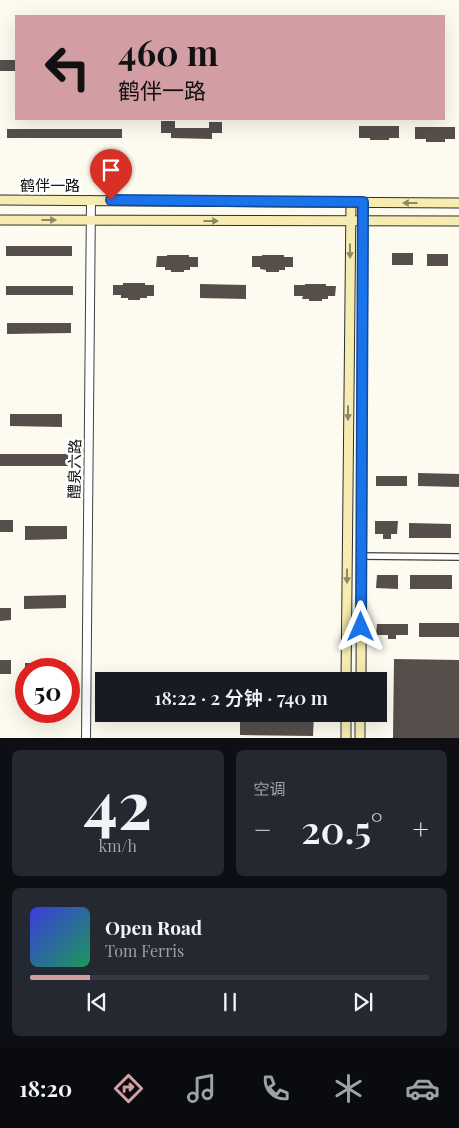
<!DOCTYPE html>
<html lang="zh">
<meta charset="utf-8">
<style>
:root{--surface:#171b24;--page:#242831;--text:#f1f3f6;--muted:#9ea1a6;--line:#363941;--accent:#d29ea3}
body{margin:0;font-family:"Playfair Display","Noto Sans SC",serif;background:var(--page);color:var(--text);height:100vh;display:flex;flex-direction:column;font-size:19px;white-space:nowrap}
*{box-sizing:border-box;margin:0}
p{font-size:16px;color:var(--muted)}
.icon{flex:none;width:28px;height:28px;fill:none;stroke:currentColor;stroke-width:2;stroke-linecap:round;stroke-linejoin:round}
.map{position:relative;height:738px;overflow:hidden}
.drawer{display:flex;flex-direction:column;gap:12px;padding:12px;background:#0d0f14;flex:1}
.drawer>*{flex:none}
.hud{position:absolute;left:15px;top:15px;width:430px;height:105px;border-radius:0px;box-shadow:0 5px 20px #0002;background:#d29ea3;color:#111;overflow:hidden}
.speed{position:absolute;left:15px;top:658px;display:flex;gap:10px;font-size:25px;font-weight:700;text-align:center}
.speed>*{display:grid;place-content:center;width:65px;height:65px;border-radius:50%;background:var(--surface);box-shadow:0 5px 20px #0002;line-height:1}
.speed .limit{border:8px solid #d22;background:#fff;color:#111}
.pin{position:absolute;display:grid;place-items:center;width:42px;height:42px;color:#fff;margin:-51px -21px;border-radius:50% 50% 50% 0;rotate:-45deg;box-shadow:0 0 5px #0007}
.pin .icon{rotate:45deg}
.me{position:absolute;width:55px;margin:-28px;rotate:0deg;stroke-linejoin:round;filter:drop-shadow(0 0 4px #0008)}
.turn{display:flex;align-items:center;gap:18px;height:105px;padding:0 20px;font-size:22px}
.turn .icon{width:65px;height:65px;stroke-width:2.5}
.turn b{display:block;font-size:35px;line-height:42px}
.big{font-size:38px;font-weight:600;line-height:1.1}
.drawer .card{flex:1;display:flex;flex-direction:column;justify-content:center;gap:8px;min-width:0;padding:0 18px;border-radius:8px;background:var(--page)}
.drawer .dial{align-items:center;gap:0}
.dial b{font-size:65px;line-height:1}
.song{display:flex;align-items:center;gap:15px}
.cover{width:60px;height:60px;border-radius:8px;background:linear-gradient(135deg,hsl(240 70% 55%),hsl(150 70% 35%))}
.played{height:5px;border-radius:2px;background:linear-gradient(90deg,var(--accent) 15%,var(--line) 15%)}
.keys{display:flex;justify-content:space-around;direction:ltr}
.heat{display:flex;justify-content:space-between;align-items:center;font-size:28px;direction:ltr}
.drawer .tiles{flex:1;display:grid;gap:12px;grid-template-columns:1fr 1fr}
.card:last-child{grid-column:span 2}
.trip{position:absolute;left:95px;top:672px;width:292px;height:50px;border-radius:0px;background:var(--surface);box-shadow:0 5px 20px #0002;font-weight:600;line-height:50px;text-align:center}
.menu{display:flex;height:80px;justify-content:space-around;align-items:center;background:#090b0e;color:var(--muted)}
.menu .icon{width:35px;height:35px}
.menu .current{color:var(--accent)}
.menu b{font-size:22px;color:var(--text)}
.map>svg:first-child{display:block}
</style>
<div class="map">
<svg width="459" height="738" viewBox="0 0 459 738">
<rect width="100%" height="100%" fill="#fdfaef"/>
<!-- building -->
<g fill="#554e4b">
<rect x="0" y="60" width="16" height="11"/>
<path d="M161,121h14v7h34v-6h13v11h-10v6l-41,-1v-5h-10z"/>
<path d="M359,126h40v12h-10v2h-19v-2h-11z"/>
<path d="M415,127h40v12h-10v3h-19v-3h-11z"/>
<rect x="7" y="129" width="115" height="9"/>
<rect x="6" y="246" width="66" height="10"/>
<rect x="392" y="253" width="21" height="12"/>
<rect x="427" y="254" width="21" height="12"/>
<path d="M167,255h22v2h9v10h-8v3h-6v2h-13v-2h-6v-3h-9l1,-11h10z"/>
<path d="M262,255h22v2h9v10h-8v3h-6v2h-13v-2l-6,-1v-2h-8v-11h10z"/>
<path d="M123,283h22v2h9v11h-7v2h-7v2h-12v-2h-7v-3h-8v-10h10z"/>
<path d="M200,284l46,1v14l-46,-1z"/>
<path d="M305,284h21v2h10l-1,10h-7v3h-6v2h-13v-2h-7l1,-3h-9v-11h11z"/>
<rect x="6" y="286" width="67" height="9"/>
<path d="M7,323h64v10l-64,1z"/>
<path d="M10,414h52v13l-52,-1z"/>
<rect x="0" y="454" width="68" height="12"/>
<path d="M418,473l41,1v13l-41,-1z"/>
<rect x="376" y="476" width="31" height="10"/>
<rect x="0" y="520" width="13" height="12"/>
<path d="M375,521h23l-1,13h-6v5h-8v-5h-8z"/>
<path d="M409,523l42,1v14h-42z"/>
<path d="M25,526h42v13l-42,1z"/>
<path d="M377,575h21v14l-22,-1z"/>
<rect x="410" y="575" width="42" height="14"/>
<path d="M66,595v13l-42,1v-13z"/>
<path d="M0,608h11v12l-11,1z"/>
<rect x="419" y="623" width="40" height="14"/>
<path d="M377,624h31v11h-12v4h-8v-4h-12z"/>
<path d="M394,659l65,1v78h-66z"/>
<rect x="0" y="660" width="11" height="14"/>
<rect x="25" y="663" width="41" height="6"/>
<path d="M295,714h19l-1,22 -73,-1v-19l55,1z"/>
</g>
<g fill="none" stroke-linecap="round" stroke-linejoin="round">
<defs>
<path id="minor" d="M361,556l98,1"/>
<path id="tertiary" d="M86,738l5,-538"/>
<g id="secondary">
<path d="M0,200l459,3"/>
<path d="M0,220l459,1"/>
<path d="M346,681l5,-479"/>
<path d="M361,681l2,-479"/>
<path d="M346,738v-24"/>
<path d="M360,738v-24"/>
</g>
</defs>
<!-- minor casing -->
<use href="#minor" stroke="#404040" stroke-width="8"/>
<!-- tertiary casing -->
<use href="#tertiary" stroke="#404040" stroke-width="10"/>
<!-- secondary casing -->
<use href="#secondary" stroke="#2f2f2f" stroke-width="11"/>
<!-- minor -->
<use href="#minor" stroke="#fff" stroke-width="5.5"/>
<!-- tertiary -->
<use href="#tertiary" stroke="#fff" stroke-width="8"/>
<!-- secondary -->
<use href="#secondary" stroke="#f6ecb1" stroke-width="9"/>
</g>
<!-- one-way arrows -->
<defs><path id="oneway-solid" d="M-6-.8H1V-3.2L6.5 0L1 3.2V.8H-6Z" transform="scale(1.25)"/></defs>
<g fill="#8d8867">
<use href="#oneway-solid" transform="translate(410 203) rotate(-180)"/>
<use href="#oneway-solid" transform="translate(49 220)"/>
<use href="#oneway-solid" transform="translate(211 221)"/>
<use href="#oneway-solid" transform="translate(350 251) rotate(90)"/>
<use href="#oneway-solid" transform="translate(348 413) rotate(90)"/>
<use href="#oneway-solid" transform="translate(347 576) rotate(90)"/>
</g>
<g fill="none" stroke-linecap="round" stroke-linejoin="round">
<defs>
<path id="route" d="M111,200l252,2 -2,425"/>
</defs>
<!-- route casing -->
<use href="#route" stroke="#114b97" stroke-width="12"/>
<!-- route -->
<use href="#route" stroke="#1a73e8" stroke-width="9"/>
</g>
<g text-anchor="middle" stroke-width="5" stroke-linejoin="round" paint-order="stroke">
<!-- street labels -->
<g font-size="15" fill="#0d0d0d" stroke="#fff">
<text x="50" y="191">鹤伴一路</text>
<text transform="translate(75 469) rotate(-89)" y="5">醴泉六路</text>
</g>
</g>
</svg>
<div class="speed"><div class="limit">50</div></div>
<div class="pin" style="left:111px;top:200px;background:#d93025"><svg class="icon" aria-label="arrive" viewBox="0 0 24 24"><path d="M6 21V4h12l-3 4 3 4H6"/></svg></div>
<svg class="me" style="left:361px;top:627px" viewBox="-20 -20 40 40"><path d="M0-17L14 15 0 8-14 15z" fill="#1a73e8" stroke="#fff" stroke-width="4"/></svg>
<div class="trip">18:22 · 2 分钟 · 740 m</div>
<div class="hud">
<div class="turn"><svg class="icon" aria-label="left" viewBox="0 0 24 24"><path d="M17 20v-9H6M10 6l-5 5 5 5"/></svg><div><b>460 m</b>鹤伴一路</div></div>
</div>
</div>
<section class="drawer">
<div class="tiles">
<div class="card dial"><b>42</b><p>km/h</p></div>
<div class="card"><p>空调</p>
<div class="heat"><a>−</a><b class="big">20.5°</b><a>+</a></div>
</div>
<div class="card">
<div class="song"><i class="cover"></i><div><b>Open Road</b><p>Tom Ferris</p></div></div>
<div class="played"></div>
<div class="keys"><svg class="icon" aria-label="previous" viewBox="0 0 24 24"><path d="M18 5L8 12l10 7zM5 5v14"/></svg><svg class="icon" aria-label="pause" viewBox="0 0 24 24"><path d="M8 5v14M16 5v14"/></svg><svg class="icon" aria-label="next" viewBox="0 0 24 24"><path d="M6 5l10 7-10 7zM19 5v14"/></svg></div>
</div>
</div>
</section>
<nav class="menu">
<b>18:20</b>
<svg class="icon current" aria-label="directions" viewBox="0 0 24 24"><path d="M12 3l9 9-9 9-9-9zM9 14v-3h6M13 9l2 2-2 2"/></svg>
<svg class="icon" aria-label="music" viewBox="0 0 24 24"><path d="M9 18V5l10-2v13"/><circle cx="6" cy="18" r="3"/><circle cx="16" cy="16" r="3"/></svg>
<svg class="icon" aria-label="phone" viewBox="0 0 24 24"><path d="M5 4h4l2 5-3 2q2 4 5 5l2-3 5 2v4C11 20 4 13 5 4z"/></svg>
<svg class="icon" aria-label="climate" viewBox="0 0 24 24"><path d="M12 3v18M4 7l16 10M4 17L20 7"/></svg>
<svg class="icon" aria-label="car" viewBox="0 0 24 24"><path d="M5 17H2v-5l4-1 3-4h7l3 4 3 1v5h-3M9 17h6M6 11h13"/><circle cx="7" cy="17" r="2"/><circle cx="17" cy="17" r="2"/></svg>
</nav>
